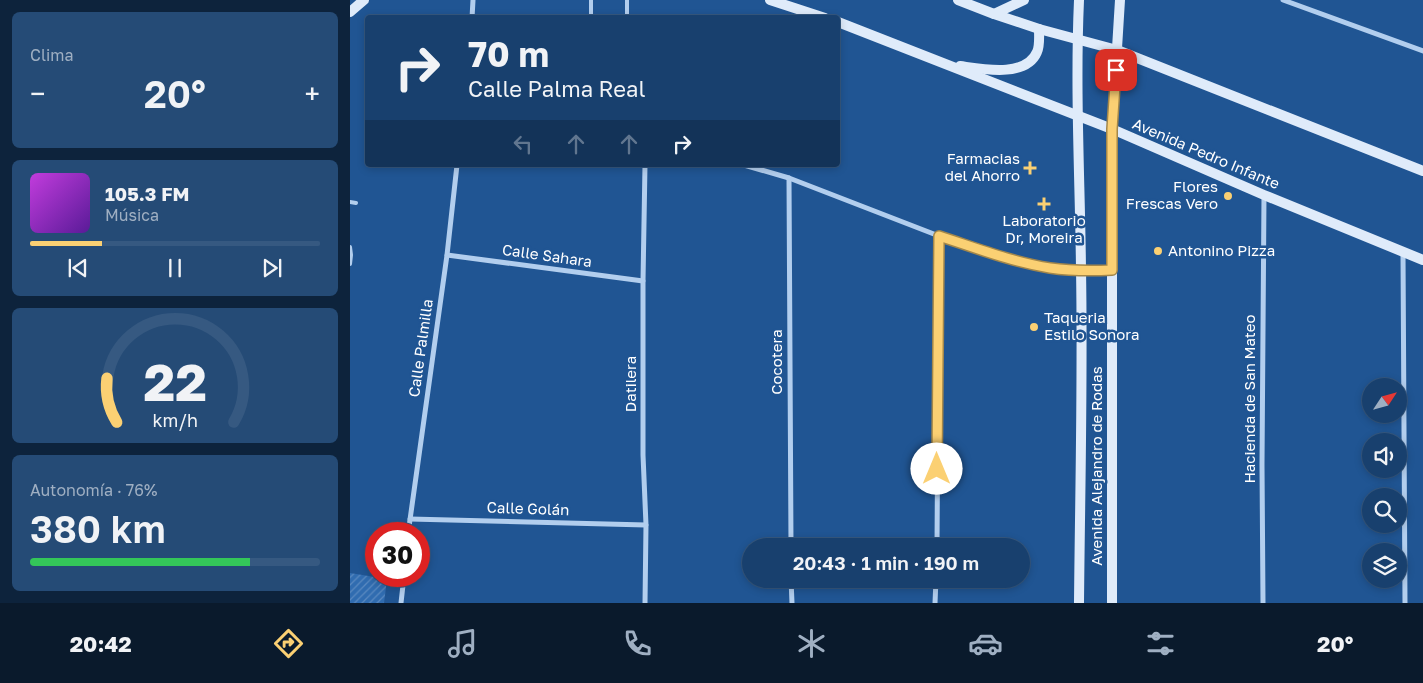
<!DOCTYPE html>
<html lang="es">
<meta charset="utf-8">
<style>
:root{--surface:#18406e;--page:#254b76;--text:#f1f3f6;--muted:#9fafc2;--line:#365981;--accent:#fbd073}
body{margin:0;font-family:"Golos Text",sans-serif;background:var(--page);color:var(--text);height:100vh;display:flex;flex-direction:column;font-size:19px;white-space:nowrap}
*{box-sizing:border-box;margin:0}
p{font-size:16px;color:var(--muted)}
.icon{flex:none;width:28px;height:28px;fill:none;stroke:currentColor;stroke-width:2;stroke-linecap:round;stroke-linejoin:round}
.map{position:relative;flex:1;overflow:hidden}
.sheet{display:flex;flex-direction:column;gap:12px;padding:12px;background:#0d233c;width:350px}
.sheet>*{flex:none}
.hud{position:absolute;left:15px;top:15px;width:475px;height:152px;border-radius:5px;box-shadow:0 2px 8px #0003,0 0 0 1px var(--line);background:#18406e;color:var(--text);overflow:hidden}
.needle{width:32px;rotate:54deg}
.tools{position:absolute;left:1012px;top:378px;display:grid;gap:10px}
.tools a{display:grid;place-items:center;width:45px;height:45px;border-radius:50%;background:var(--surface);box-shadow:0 2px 8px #0003,0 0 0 1px var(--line);font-size:25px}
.speed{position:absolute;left:15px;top:522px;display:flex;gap:10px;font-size:25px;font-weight:700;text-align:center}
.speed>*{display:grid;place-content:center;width:65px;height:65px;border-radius:50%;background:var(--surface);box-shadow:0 2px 8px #0003,0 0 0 1px var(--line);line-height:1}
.speed .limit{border:8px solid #d22;background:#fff;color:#111}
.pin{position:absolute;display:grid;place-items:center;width:42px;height:42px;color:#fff;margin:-21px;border-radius:10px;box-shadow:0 2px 8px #0006}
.me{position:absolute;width:55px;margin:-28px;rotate:0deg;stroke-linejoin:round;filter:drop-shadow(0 0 4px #0008)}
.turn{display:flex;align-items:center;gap:18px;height:105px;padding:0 20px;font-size:22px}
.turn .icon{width:65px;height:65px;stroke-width:2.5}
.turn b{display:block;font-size:35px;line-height:42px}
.lanes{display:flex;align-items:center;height:48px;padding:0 20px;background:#0003;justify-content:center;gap:25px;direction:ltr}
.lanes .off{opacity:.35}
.big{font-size:38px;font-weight:600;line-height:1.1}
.sheet .widget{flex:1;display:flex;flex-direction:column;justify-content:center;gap:8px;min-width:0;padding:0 18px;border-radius:8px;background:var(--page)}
.sheet .dial{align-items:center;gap:0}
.dial svg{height:130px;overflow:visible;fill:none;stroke:var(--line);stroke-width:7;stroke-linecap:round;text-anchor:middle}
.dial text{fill:var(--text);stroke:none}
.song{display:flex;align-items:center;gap:15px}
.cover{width:60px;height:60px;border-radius:8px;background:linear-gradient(135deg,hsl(290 70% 55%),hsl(270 70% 35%))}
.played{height:5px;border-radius:2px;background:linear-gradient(90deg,var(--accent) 25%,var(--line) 25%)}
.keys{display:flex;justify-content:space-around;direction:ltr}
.heat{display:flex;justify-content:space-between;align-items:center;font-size:28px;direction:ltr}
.charge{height:8px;border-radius:4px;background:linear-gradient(90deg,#34c759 76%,var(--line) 0)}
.trip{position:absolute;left:392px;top:538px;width:288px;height:50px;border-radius:25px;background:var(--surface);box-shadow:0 2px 8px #0003,0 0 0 1px var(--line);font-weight:600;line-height:50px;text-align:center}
.tab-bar{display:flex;height:80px;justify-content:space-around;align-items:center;background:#0a1a2c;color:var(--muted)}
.tab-bar .icon{width:35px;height:35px}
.tab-bar .active{color:var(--accent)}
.tab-bar b{font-size:22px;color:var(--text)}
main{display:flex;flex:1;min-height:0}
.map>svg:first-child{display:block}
</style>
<main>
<section class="sheet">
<div class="widget"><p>Clima</p>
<div class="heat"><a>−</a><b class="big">20°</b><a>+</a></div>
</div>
<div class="widget">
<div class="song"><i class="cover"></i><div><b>105.3 FM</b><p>Música</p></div></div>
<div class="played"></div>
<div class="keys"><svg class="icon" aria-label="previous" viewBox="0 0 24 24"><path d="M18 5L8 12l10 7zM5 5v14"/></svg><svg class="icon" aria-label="pause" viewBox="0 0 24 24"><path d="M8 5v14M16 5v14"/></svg><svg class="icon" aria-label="next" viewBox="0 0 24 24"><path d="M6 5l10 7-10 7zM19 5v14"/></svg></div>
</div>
<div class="widget dial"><svg viewBox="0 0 100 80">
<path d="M14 69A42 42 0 1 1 86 69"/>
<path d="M14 69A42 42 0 0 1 8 42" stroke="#fbd073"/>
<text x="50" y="56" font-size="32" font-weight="700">22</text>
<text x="50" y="72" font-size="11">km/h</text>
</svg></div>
<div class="widget"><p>Autonomía · 76%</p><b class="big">380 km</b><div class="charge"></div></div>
</section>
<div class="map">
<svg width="1073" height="603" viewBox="0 0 1073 603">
<defs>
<pattern id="building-hatch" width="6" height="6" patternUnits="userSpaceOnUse" patternTransform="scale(1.25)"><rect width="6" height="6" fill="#306cb0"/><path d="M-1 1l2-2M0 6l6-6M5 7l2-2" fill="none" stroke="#5989c0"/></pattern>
</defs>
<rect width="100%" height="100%" fill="#205593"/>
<!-- building -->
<path fill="url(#building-hatch)" d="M0,573l37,6 -3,24h-34z"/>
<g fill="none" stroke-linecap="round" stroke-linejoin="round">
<!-- lane -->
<g stroke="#b2ceee" stroke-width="4">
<path d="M241,0v18"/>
<path d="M277,0v18"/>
<path d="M0,202l6,1"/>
<path d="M0,247l1,8 -1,9"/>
</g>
<!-- street -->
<g stroke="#b2ceee" stroke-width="5">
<path d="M933,0l140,51"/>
<path d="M122,18l1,-18"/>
<path d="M295,165l-2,116v174l3,70 -1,78"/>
<path d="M394,165l45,13 150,58 75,25 37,7 30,3 31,-1"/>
<path d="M439,178l2,368"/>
<path d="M1053,253l2,350"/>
<path d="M97,255l196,26"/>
<path d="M60,519l236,6"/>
<path d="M58,534l39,-279 10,-90"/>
<path d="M587,546l2,-310"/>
<path d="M441,579l1,24"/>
<path d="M51,603l3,-27"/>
<path d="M585,603l1,-24"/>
<path d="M913,603l-1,-138 2,-269"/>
</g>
<!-- secondary -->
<g stroke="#dfebfa" stroke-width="10">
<path d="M420,0l55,18"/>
<path d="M608,0l36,14 45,15 78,21 306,121"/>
<path d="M0,12l14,-12"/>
<path d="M644,14l30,-14"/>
<path d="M488,22l274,107 152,66 159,65"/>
<path d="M610,66c22,3 66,12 77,-14 3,-6 2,-17 2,-23"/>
<path d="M729,603c1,-111 4,-223 2,-334 -1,-89 -6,-179 -2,-269"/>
<path d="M762,603v-474l8,-129"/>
</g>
</g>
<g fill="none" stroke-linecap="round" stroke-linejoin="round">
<defs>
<path id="route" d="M587,469l2,-233c37,12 73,26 111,32 21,3 41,3 62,2v-141l4,-59"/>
</defs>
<!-- route casing -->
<use href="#route" stroke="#a3874b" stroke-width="12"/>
<!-- route -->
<use href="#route" stroke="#fbd073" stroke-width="9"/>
</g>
<!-- markers -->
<g fill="#fbd073" stroke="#205593" stroke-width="2">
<path d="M677.5 160.5h5v5h5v5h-5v5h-5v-5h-5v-5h5z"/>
<circle cx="878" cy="196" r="5"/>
<path d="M691.5 196.5h5v5h5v5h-5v5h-5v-5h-5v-5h5z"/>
<circle cx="808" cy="251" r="5"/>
<circle cx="684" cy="327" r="5"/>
</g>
<g text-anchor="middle" stroke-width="5" stroke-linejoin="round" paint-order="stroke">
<!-- street labels -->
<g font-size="15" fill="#fff" stroke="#205593">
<text transform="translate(856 154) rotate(23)" y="5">Avenida Pedro Infante</text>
<text transform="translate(197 256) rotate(8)" y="5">Calle Sahara</text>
<text transform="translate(71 348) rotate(-82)" y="5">Calle Palmilla</text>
<text transform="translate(427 362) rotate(-90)" y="5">Cocotera</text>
<text transform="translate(281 384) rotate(-90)" y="5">Datilera</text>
<text transform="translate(900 399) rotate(-90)" y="5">Hacienda de San Mateo</text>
<text transform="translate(747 466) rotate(-90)" y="5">Avenida Alejandro de Rodas</text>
<text transform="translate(178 509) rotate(2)" y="5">Calle Golán</text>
</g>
<!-- poi labels -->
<g font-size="15" fill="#fff" stroke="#205593" text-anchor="end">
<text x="670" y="164">Farmacias<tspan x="670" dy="17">del Ahorro</tspan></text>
<text x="868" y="192">Flores<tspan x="868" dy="17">Frescas Vero</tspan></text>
<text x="694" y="226" text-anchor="middle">Laboratorio<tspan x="694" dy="17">Dr, Moreira</tspan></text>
<text x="818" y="256" text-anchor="start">Antonino Pizza</text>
<text x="694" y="323" text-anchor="start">Taqueria<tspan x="694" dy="17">Estilo Sonora</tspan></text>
</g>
</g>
</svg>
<div class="tools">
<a><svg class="needle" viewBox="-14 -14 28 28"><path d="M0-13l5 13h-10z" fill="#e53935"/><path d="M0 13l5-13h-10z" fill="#9fafc2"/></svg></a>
<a><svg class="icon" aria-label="sound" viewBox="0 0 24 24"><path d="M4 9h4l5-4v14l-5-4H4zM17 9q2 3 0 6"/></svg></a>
<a><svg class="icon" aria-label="search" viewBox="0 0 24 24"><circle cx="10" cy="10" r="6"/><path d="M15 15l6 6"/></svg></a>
<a><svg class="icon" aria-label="layers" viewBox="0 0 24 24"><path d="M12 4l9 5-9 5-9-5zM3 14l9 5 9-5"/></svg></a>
</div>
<div class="speed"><div class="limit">30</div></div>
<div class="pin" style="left:766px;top:70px;background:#d93025"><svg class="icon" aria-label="arrive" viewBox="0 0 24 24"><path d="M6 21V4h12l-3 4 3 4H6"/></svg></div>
<svg class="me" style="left:587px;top:469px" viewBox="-20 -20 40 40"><circle r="19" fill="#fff"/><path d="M0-13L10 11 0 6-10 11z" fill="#fbd073"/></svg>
<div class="trip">20:43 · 1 min · 190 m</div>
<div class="hud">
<div class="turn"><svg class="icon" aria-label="right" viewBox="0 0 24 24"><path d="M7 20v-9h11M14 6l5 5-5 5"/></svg><div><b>70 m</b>Calle Palma Real</div></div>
<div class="lanes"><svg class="icon off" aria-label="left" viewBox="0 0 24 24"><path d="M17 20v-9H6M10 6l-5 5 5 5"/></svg><svg class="icon off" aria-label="ahead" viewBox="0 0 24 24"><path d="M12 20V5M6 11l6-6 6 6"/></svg><svg class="icon off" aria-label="ahead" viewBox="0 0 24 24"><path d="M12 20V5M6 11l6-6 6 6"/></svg><svg class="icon" aria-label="right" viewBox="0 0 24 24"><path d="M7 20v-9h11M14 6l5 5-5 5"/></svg></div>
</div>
</div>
</main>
<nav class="tab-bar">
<b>20:42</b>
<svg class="icon active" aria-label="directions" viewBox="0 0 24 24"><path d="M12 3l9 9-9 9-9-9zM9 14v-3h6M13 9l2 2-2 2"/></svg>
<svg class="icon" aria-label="music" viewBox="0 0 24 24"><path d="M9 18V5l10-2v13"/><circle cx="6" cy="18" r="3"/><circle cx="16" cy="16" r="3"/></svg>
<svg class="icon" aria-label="phone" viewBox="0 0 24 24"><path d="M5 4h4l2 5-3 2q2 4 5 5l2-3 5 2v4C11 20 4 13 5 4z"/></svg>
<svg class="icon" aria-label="climate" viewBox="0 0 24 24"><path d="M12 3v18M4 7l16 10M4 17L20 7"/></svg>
<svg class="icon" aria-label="car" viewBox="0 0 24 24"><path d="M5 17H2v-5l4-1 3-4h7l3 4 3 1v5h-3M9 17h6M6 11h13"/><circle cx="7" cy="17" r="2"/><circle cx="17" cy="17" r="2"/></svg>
<svg class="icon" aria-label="filters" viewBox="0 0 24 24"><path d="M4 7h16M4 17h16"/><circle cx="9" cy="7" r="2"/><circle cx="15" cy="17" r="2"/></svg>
<b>20°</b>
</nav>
